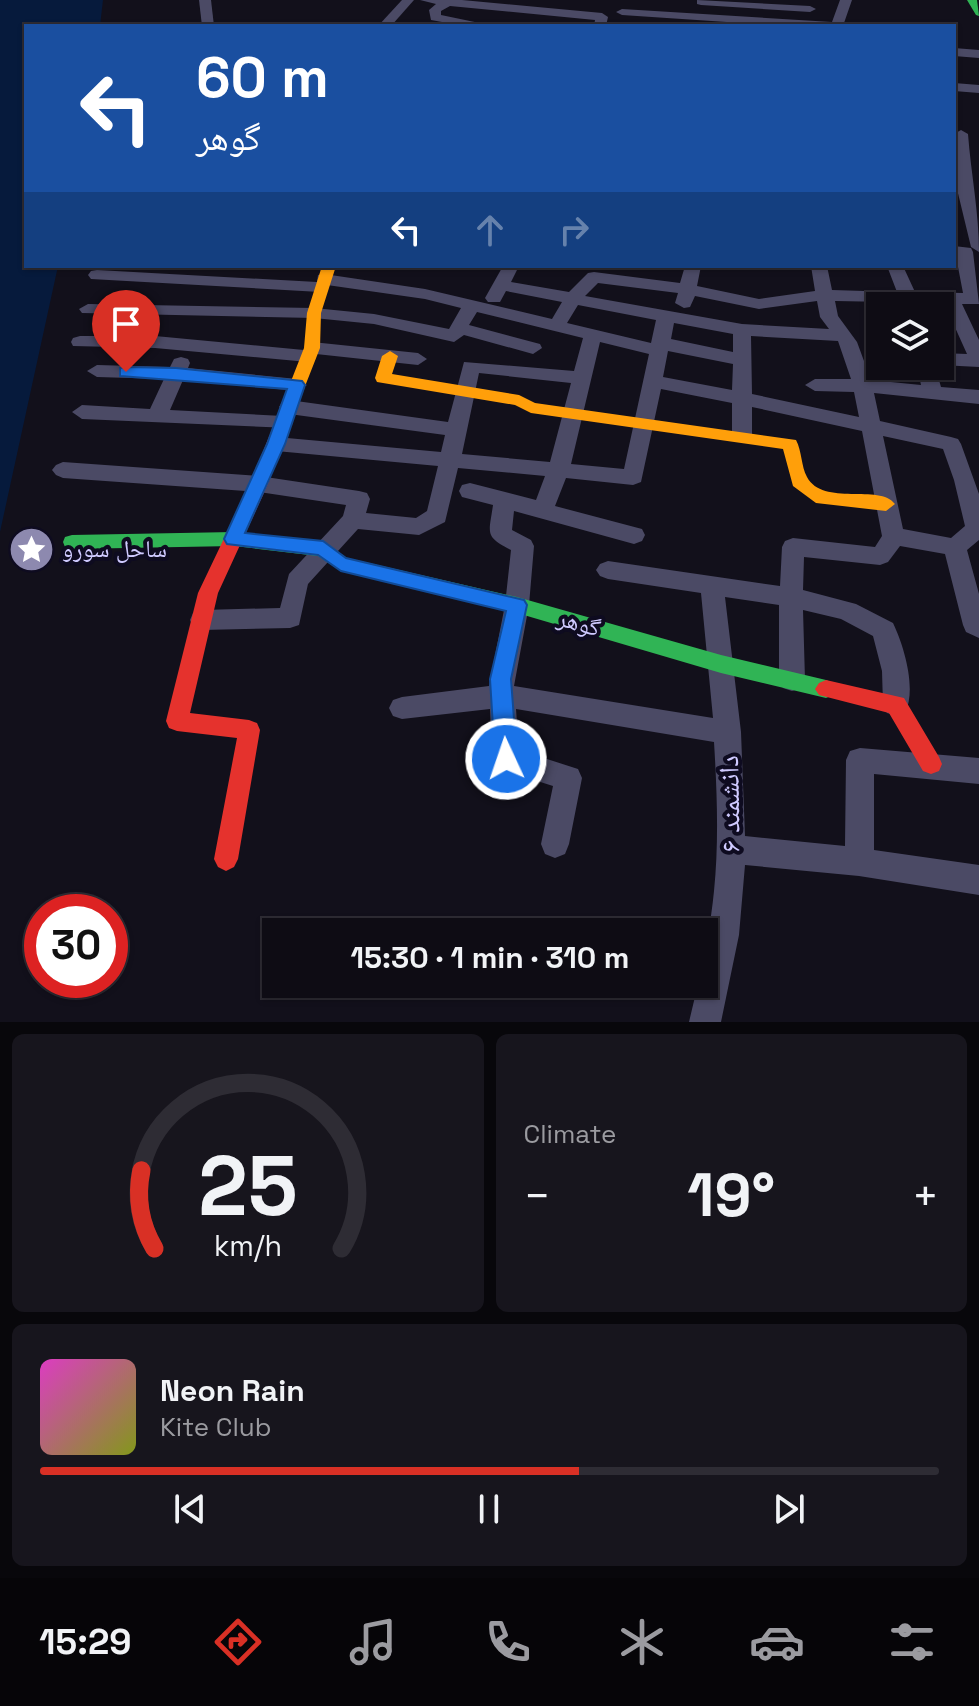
<!DOCTYPE html>
<meta charset="utf-8">
<style>
:root{--surface:#0e0c14;--page:#17151d;--text:#f1f3f6;--muted:#9b9ba0;--line:#2e2c34;--accent:#d93025}
body{margin:0;font-family:"Space Grotesk","Noto Naskh Arabic",sans-serif;background:var(--page);color:var(--text);height:100vh;display:flex;flex-direction:column;font-size:30px;white-space:nowrap}
*{box-sizing:border-box;margin:0}
p{font-size:26px;color:var(--muted)}
.icon{flex:none;width:44px;height:44px;fill:none;stroke:currentColor;stroke-width:2;stroke-linecap:round;stroke-linejoin:round}
.map{position:relative;height:1022px;overflow:hidden}
.panel{display:flex;flex-direction:column;gap:12px;padding:12px;background:#08070b;flex:1}
.panel>*{flex:none}
.banner{position:absolute;left:24px;top:24px;width:932px;height:244px;border-radius:0px;box-shadow:0 2px 6px #0004,0 0 0 2px var(--line);background:#1a4fa0;color:#fff;overflow:hidden}
.tools{position:absolute;left:866px;top:292px;display:grid;gap:16px}
.tools a{display:grid;place-items:center;width:88px;height:88px;border-radius:0px;background:var(--surface);box-shadow:0 2px 6px #0004,0 0 0 2px var(--line);font-size:40px}
.speed{position:absolute;left:24px;top:894px;display:flex;gap:16px;font-size:40px;font-weight:700;text-align:center}
.speed>*{display:grid;place-content:center;width:104px;height:104px;border-radius:50%;background:var(--surface);box-shadow:0 2px 6px #0004,0 0 0 2px var(--line);line-height:1}
.speed .limit{border:12px solid #d22;background:#fff;color:#111}
.pin{position:absolute;display:grid;place-items:center;width:68px;height:68px;color:#fff;margin:-82px -34px;border-radius:50% 50% 50% 0;rotate:-45deg;box-shadow:0 0 8px #0007}
.pin .icon{rotate:45deg}
.me{position:absolute;width:88px;margin:-44px;rotate:357deg;stroke-linejoin:round;filter:drop-shadow(0 0 6px #0008)}
.turn{display:flex;align-items:center;gap:28px;height:168px;padding:0 40px;font-size:36px}
.turn .icon{width:104px;height:104px;stroke-width:2.5}
.turn b{display:block;font-size:56px;line-height:68px}
.lanes{display:flex;align-items:center;height:76px;padding:0 40px;background:#0003;justify-content:center;gap:40px;direction:ltr}
.lanes .off{opacity:.35}
.big{font-size:60px;font-weight:600;line-height:1.1}
.panel .tile{flex:1;display:flex;flex-direction:column;justify-content:center;gap:12px;min-width:0;padding:0 28px;border-radius:12px;background:var(--page)}
.panel .dial{align-items:center;gap:0}
.dial svg{height:208px;overflow:visible;fill:none;stroke:var(--line);stroke-width:7;stroke-linecap:round;text-anchor:middle}
.dial text{fill:var(--text);stroke:none}
.song{display:flex;align-items:center;gap:24px}
.cover{width:96px;height:96px;border-radius:12px;background:linear-gradient(135deg,hsl(310 70% 55%),hsl(70 70% 35%))}
.played{height:8px;border-radius:4px;background:linear-gradient(90deg,var(--accent) 60%,var(--line) 60%)}
.keys{display:flex;justify-content:space-around;direction:ltr}
.heat{display:flex;justify-content:space-between;align-items:center;font-size:44px;direction:ltr}
.panel .tiles{flex:1;display:grid;gap:12px;grid-template-columns:1fr 1fr}
.tile:last-child{grid-column:span 2}
.trip{position:absolute;left:262px;top:918px;width:456px;height:80px;border-radius:0px;background:var(--surface);box-shadow:0 2px 6px #0004,0 0 0 2px var(--line);font-weight:600;line-height:80px;text-align:center}
.dock{display:flex;height:128px;justify-content:space-around;align-items:center;background:#060508;color:var(--muted)}
.dock .icon{width:56px;height:56px}
.dock .selected{color:var(--accent)}
.dock b{font-size:36px;color:var(--text)}
.map>svg:first-child{display:block}
</style>
<div class="map">
<svg width="979" height="1022" viewBox="0 0 979 1022">
<rect width="100%" height="100%" fill="#12101b"/>
<!-- water -->
<path fill="#061a3c" d="M0,0h103l-3,26h-74v240h32l-58,266z"/>
<g fill="none" stroke-linecap="round" stroke-linejoin="round">
<!-- street -->
<g fill="#4b4a65" fill-rule="evenodd">
<path d="M199,0h12l3,26h-12z"/>
<path d="M402,0h12l-23,26h-13z"/>
<path d="M420,0h42l140,13 6,4 -2,9h-12l1,-6 -145,-14 -9,5v4l53,11h-30l-33,-6 -2,-10 7,-6z"/>
<path d="M697,0l113,6 6,3 -6,3 -109,-7 -4,-1z"/>
<path d="M840,0h12l-8,23 3,3h-62l-163,-11 -6,-3 6,-3 210,13z"/>
<path d="M954,48l25,2v8l-25,-2z"/>
<path d="M954,83l25,2v8l-25,-2z"/>
<path d="M961,130l7,4c3,40 11,78 11,118l-8,-5 -15,-62 -2,-51z"/>
<path d="M954,246l17,2 2,4 6,52h-17l17,36v27l-39,-2v-12l27,1 -23,-51 -109,-2 3,15 19,26 14,38 50,5 -4,-19h18l6,21 38,3v14l-105,-11 6,28 71,16 7,2 3,5 18,50v46l-12,10 12,44v44l-13,-6 -3,-7 -18,-71 -45,-8 -12,16 -8,3 -76,-8 -1,33 53,14 37,19c11,23 24,66 12,90l-9,3 -9,-3 -4,-8 -1,-34 -9,-35 -32,-17 -38,-9 2,70 -4,8 -9,3 -9,-3 -4,-8v-75l-54,-8 16,135 4,104 100,10 1,-86 4,-9 10,-3 119,10v26l-105,-10v76l105,15v30l-120,-19 -114,-11 -6,70 -18,87h-32l9,-38h6c0,-32 7,-61 10,-93 5,-49 3,-100 0,-149l-198,-33 3,41 59,19 4,9 -13,66 -4,10 -10,4 -10,-4 -4,-10 12,-58 -57,-18 -4,-9 -2,-50 -88,10 -9,-3 -4,-8 4,-8 9,-3 87,-11 16,-81 6,-55c-27,-14 -22,-16 -18,-45l-31,-8 -3,-6 3,-6 8,-2 66,17 9,-24 -87,-8 -13,54 -26,13 -61,-6 -50,55 -9,41 -9,3 -88,2 -9,-3 -3,-7 3,-7 9,-3 78,-2 9,-34 54,-58 3,-11 -87,-13 -196,-14 -7,-3 -4,-5 4,-5 7,-3 196,14 100,15 8,2 3,6 -4,14 50,5 11,-7 11,-45 -162,-15 -7,-2 -3,-5 3,-5 7,-2 165,15 4,-17 -156,-21 -10,-7 3,-5 7,-2 159,22 16,-60 110,9 9,-33 -106,-26 -8,13 71,19 2,4 -9,6 -69,-19 -10,7 -80,-18 -60,-6 -232,-5 -3,-4 9,-5 226,4 60,6 75,15 12,-21 -36,-9 -98,-14 -1,6 -6,1 -229,-13 -3,-4 3,-4 6,-1 220,12 1,-7 6,-1 101,15 127,30 10,-17 -56,-11 -6,11h-12l-3,-4 18,-32h16l-8,16 58,10 19,-19 6,-1 86,11 5,-17h16l-4,20 62,13 56,-8 -4,-25h16l5,24 65,2 -10,-26h16l12,26 48,1zM598,283l80,10 -3,10 9,5 6,-1 5,-11 64,13 58,-8 3,16 9,12 -87,-5 -157,-28zM578,305l78,15 -5,23 -84,-20zM674,323l59,11v18l-62,-13zM751,336l87,5 13,38h-36l-10,6 10,6 39,1 5,25 -107,-23zM600,342l49,12 -25,115 -53,-5zM668,351l65,13 -1,26 -69,-13zM479,373l92,10 -21,79 -88,-8zM661,389l71,14v34l3,5h14l3,-5v-30l110,24 20,105 -7,11 -82,-9 -8,3 -3,6 -2,39 -172,-25 -8,3 -4,6 4,6 8,3 93,14 12,125 -199,-32 15,-81 5,-59 -3,-6 -19,-10 2,-19 120,33 8,-3 3,-6 -3,-6 -87,-23 11,-28 67,7 8,-3zM883,436l60,13 11,31 11,46 -14,12 -48,-9z"/>
<path d="M80,336h75l149,14 1,-6 7,-2 106,11 9,6 -9,6 -102,-11 -1,6 -7,2 -153,-14 -82,-2 -2,-4 2,-4z"/>
<path d="M181,357l7,2 2,4 -2,5 109,11 10,6 -10,6 -114,-11 -13,30 113,6 10,7 -3,5 -208,-9 -10,-7 10,-7 68,4 14,-30 -67,-2 -10,-6 10,-6 73,2 4,-8z"/>
</g>
<!-- fast -->
<g fill="#30b455" fill-rule="evenodd">
<path d="M967,0h10l2,16 -3,-1z"/>
<path d="M234,532l89,10 24,16 170,39 204,58 105,25 7,3 4,6 -4,6 -7,3 -105,-25 -204,-60 -176,-42 -23,-15 -84,-10 -162,3 -7,-2 -2,-5 2,-5 7,-2z"/>
</g>
<!-- slow -->
<g fill="#ff9f0a" fill-rule="evenodd">
<path d="M322,266h14l-15,47 -1,35 -29,74 -8,6 -8,-6 29,-74 3,-35z"/>
<path d="M390,351l8,5 -6,18 127,21 16,8 261,37c6,11 5,26 11,37 16,30 73,6 88,27l-9,7 -70,-8 -23,-17 -10,-37 -252,-36 -16,-8 -138,-23 -2,-4 7,-22z"/>
</g>
<!-- jam -->
<g fill="#e5322d" fill-rule="evenodd">
<path d="M283,416l8,6 -23,62 -50,109 -28,120 59,7 8,3 3,7 -22,129 -4,8 -8,4 -8,-4 -4,-8 23,-121 -60,-7 -8,-3 -3,-7 32,-128 52,-109 25,-62z"/>
<path d="M826,680l78,18 35,59 3,7 -3,7 -8,3 -8,-3 -34,-58 -70,-18 -4,-6 4,-6z"/>
</g>
</g>
<!-- route -->
<path fill="#1a73e8" stroke="#114b97" stroke-width="2" d="M126,367l50,1 126,13 3,4 -20,59 -40,89 78,8 23,17 178,42 3,5 -16,74 6,80 -3,7 -8,3 -8,-3 -3,-7 -5,-80 16,-68 -165,-40 -23,-16 -91,-11 -3,-5 43,-95 20,-55 -167,-13v-8z"/>
<!-- icons -->
<defs>
<symbol id="sight-disc" viewBox="-11 -11 22 22"><circle r="9.5" fill="#8d89af" stroke="#0e0b20"/><path d="M0-6L1.8-2.2L6-1.7L2.9 1.2L3.7 5.4L0 3.3L-3.7 5.4L-2.9 1.2L-6-1.7L-1.8-2.2Z" fill="#fff"/></symbol>
</defs>
<g fill-rule="evenodd">
<use href="#sight-disc" x="6" y="524" width="51" height="51"/>
</g>
<g text-anchor="middle" stroke-width="8" stroke-linejoin="round" paint-order="stroke">
<!-- poi labels -->
<g font-size="24" fill="#cfcaff" stroke="#0e0b20" text-anchor="start">
<text x="62" y="557">ساحل سورو</text>
</g>
<!-- street labels -->
<g font-size="24" fill="#cfcaff" stroke="#0e0b20">
<text transform="translate(579 623) rotate(16)" y="8">گوهر</text>
</g>
<!-- near-street labels -->
<g font-size="28" fill="#cfcaff" stroke="#0e0b20">
<text transform="translate(729 804) rotate(-91)" y="10">دانشمند ۶</text>
</g>
</g>
</svg>
<div class="tools">
<a><svg class="icon" aria-label="layers" viewBox="0 0 24 24"><path d="M12 4l9 5-9 5-9-5zM3 14l9 5 9-5"/></svg></a>
</div>
<div class="speed"><div class="limit">30</div></div>
<div class="pin" style="left:126px;top:372px;background:#d93025"><svg class="icon" aria-label="arrive" viewBox="0 0 24 24"><path d="M6 21V4h12l-3 4 3 4H6"/></svg></div>
<svg class="me" style="left:506px;top:759px" viewBox="-20 -20 40 40"><circle r="17" fill="#1a73e8" stroke="#fff" stroke-width="3"/><path d="M0-11L8 9 0 5-8 9z" fill="#fff"/></svg>
<div class="trip">15:30 · 1 min · 310 m</div>
<div class="banner">
<div class="turn"><svg class="icon" aria-label="left" viewBox="0 0 24 24"><path d="M17 20v-9H6M10 6l-5 5 5 5"/></svg><div><b>60 m</b>گوهر</div></div>
<div class="lanes"><svg class="icon" aria-label="left" viewBox="0 0 24 24"><path d="M17 20v-9H6M10 6l-5 5 5 5"/></svg><svg class="icon off" aria-label="ahead" viewBox="0 0 24 24"><path d="M12 20V5M6 11l6-6 6 6"/></svg><svg class="icon off" aria-label="right" viewBox="0 0 24 24"><path d="M7 20v-9h11M14 6l5 5-5 5"/></svg></div>
</div>
</div>
<section class="panel">
<div class="tiles">
<div class="tile dial"><svg viewBox="0 0 100 80">
<path d="M14 69A42 42 0 1 1 86 69"/>
<path d="M14 69A42 42 0 0 1 9 39" stroke="#d93025"/>
<text x="50" y="56" font-size="32" font-weight="700">25</text>
<text x="50" y="72" font-size="11">km/h</text>
</svg></div>
<div class="tile"><p>Climate</p>
<div class="heat"><a>−</a><b class="big">19°</b><a>+</a></div>
</div>
<div class="tile">
<div class="song"><i class="cover"></i><div><b>Neon Rain</b><p>Kite Club</p></div></div>
<div class="played"></div>
<div class="keys"><svg class="icon" aria-label="previous" viewBox="0 0 24 24"><path d="M18 5L8 12l10 7zM5 5v14"/></svg><svg class="icon" aria-label="pause" viewBox="0 0 24 24"><path d="M8 5v14M16 5v14"/></svg><svg class="icon" aria-label="next" viewBox="0 0 24 24"><path d="M6 5l10 7-10 7zM19 5v14"/></svg></div>
</div>
</div>
</section>
<nav class="dock">
<b>15:29</b>
<svg class="icon selected" aria-label="directions" viewBox="0 0 24 24"><path d="M12 3l9 9-9 9-9-9zM9 14v-3h6M13 9l2 2-2 2"/></svg>
<svg class="icon" aria-label="music" viewBox="0 0 24 24"><path d="M9 18V5l10-2v13"/><circle cx="6" cy="18" r="3"/><circle cx="16" cy="16" r="3"/></svg>
<svg class="icon" aria-label="phone" viewBox="0 0 24 24"><path d="M5 4h4l2 5-3 2q2 4 5 5l2-3 5 2v4C11 20 4 13 5 4z"/></svg>
<svg class="icon" aria-label="climate" viewBox="0 0 24 24"><path d="M12 3v18M4 7l16 10M4 17L20 7"/></svg>
<svg class="icon" aria-label="car" viewBox="0 0 24 24"><path d="M5 17H2v-5l4-1 3-4h7l3 4 3 1v5h-3M9 17h6M6 11h13"/><circle cx="7" cy="17" r="2"/><circle cx="17" cy="17" r="2"/></svg>
<svg class="icon" aria-label="filters" viewBox="0 0 24 24"><path d="M4 7h16M4 17h16"/><circle cx="9" cy="7" r="2"/><circle cx="15" cy="17" r="2"/></svg>
</nav>
